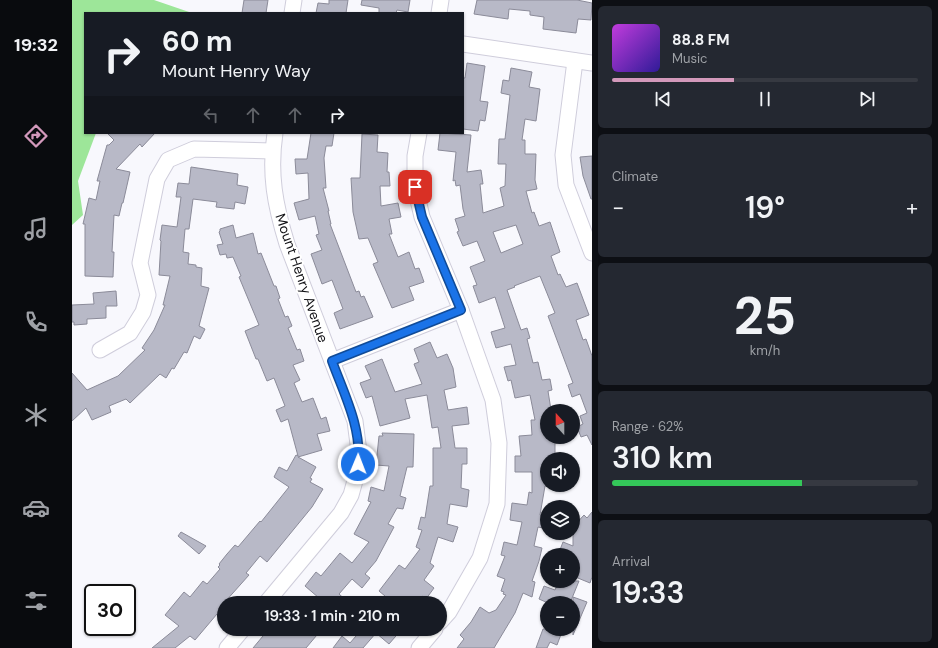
<!DOCTYPE html>
<meta charset="utf-8">
<style>
:root{--surface:#171b24;--page:#242831;--text:#f1f3f6;--muted:#9ea1a6;--line:#363941;--accent:#d399bb}
body{margin:0;font-family:"DM Sans",sans-serif;background:var(--page);color:var(--text);height:100vh;display:flex;flex-direction:column;font-size:15px;white-space:nowrap}
*{box-sizing:border-box;margin:0}
p{font-size:13px;color:var(--muted)}
.icon{flex:none;width:22px;height:22px;fill:none;stroke:currentColor;stroke-width:2;stroke-linecap:round;stroke-linejoin:round}
.map{position:relative;flex:1;overflow:hidden}
.drawer{display:flex;flex-direction:column;gap:6px;padding:6px;background:#0d0f14;width:346px}
.drawer>*{flex:none}
.guide{position:absolute;left:12px;top:12px;width:380px;height:122px;border-radius:0px;box-shadow:0 1px 3px #0004;background:#171b24;color:var(--text);overflow:hidden}
.needle{width:26px;rotate:339deg}
.buttons{position:absolute;left:468px;top:404px;display:grid;gap:8px}
.buttons a{display:grid;place-items:center;width:40px;height:40px;border-radius:50%;background:var(--surface);box-shadow:0 1px 3px #0004;font-size:20px}
.speed{position:absolute;left:12px;top:584px;display:flex;gap:8px;font-size:20px;font-weight:700;text-align:center}
.speed>*{display:grid;place-content:center;width:52px;height:52px;border-radius:50%;background:var(--surface);box-shadow:0 1px 3px #0004;line-height:1}
.speed .limit{border:2px solid #111;border-radius:6px;background:#fff;color:#111}
.pin{position:absolute;display:grid;place-items:center;width:34px;height:34px;color:#fff;margin:-17px;border-radius:8px;box-shadow:0 2px 6px #0006}
.me{position:absolute;width:44px;margin:-22px;rotate:1deg;stroke-linejoin:round;filter:drop-shadow(0 0 3px #0008)}
.turn{display:flex;align-items:center;gap:14px;height:84px;padding:0 12px;font-size:18px}
.turn .icon{width:52px;height:52px;stroke-width:2.5}
.turn b{display:block;font-size:28px;line-height:34px}
.lanes{display:flex;align-items:center;height:38px;padding:0 12px;background:#0003;justify-content:center;gap:20px;direction:ltr}
.lanes .off{opacity:.35}
.big{font-size:30px;font-weight:600;line-height:1.1}
.drawer .widget{flex:1;display:flex;flex-direction:column;justify-content:center;gap:6px;min-width:0;padding:0 14px;border-radius:6px;background:var(--page)}
.drawer .dial{align-items:center;gap:0}
.dial b{font-size:52px;line-height:1}
.song{display:flex;align-items:center;gap:12px}
.cover{width:48px;height:48px;border-radius:6px;background:linear-gradient(135deg,hsl(290 70% 55%),hsl(250 70% 35%))}
.played{height:4px;border-radius:2px;background:linear-gradient(90deg,var(--accent) 40%,var(--line) 40%)}
.keys{display:flex;justify-content:space-around;direction:ltr}
.heat{display:flex;justify-content:space-between;align-items:center;font-size:22px;direction:ltr}
.charge{height:6px;border-radius:3px;background:linear-gradient(90deg,#34c759 62%,var(--line) 0)}
.trip{position:absolute;left:145px;top:596px;width:230px;height:40px;border-radius:20px;background:var(--surface);box-shadow:0 1px 3px #0004;font-weight:600;line-height:40px;text-align:center}
main{display:flex;flex:1;min-height:0}
.dock{display:flex;flex-direction:column;width:72px;justify-content:space-around;align-items:center;background:#090b0e;color:var(--muted)}
.dock .icon{width:28px;height:28px}
.dock .on{color:var(--accent)}
.dock b{font-size:18px;color:var(--text)}
.map>svg:first-child{display:block}
</style>
<main>
<nav class="dock">
<b>19:32</b>
<svg class="icon on" aria-label="directions" viewBox="0 0 24 24"><path d="M12 3l9 9-9 9-9-9zM9 14v-3h6M13 9l2 2-2 2"/></svg>
<svg class="icon" aria-label="music" viewBox="0 0 24 24"><path d="M9 18V5l10-2v13"/><circle cx="6" cy="18" r="3"/><circle cx="16" cy="16" r="3"/></svg>
<svg class="icon" aria-label="phone" viewBox="0 0 24 24"><path d="M5 4h4l2 5-3 2q2 4 5 5l2-3 5 2v4C11 20 4 13 5 4z"/></svg>
<svg class="icon" aria-label="climate" viewBox="0 0 24 24"><path d="M12 3v18M4 7l16 10M4 17L20 7"/></svg>
<svg class="icon" aria-label="car" viewBox="0 0 24 24"><path d="M5 17H2v-5l4-1 3-4h7l3 4 3 1v5h-3M9 17h6M6 11h13"/><circle cx="7" cy="17" r="2"/><circle cx="17" cy="17" r="2"/></svg>
<svg class="icon" aria-label="filters" viewBox="0 0 24 24"><path d="M4 7h16M4 17h16"/><circle cx="9" cy="7" r="2"/><circle cx="15" cy="17" r="2"/></svg>
</nav>
<div class="map">
<svg width="520" height="648" viewBox="0 0 520 648">
<rect width="100%" height="100%" fill="#f8f8fd"/>
<!-- green -->
<path fill="#9de699" d="M0,0h82l38,13h-107v120h11l-18,48 5,34 -11,10z"/>
<!-- building -->
<g fill="#b8b9c7" stroke="#8b8b99" fill-rule="evenodd">
<path d="M172,0h24l-2,13h-24z"/>
<path d="M257,0h19l-2,13h-30l2,-10 11,1z"/>
<path d="M290,0h48l-2,12 -11,-2 -1,3h-17v-5l-18,-3z"/>
<path d="M405,0h100l15,3 -1,17 -13,-1 -2,14 -33,-4 1,-12 -14,-2v-4l-21,-2 -1,10 -34,-5z"/>
<path d="M395,63l18,3 -5,35 8,1 -3,19 -5,-1 -2,11 -15,-2v-51h2z"/>
<path d="M439,68l21,4 -3,15 11,2 -4,32 -11,-2 -3,21h3v14h11l-1,26 2,9 -11,2 6,22 2,-1 5,14 11,-4 10,30 -9,4 7,19 2,-1 6,13 11,-4 12,32 -13,5 7,20 3,-1 6,17v89l-5,-10 -6,2 -4,-10 6,-3 -3,-8 7,-3 -7,-19 -8,3 -4,-12 5,-2 -25,-67 7,-3 -15,-37 -26,10 1,1 -8,3 14,40 6,-2 3,10 -3,1 6,24 5,-1 4,18 8,-1 2,11 -4,1 3,19h-4v27h8v22h-8v27h-2l-5,29 5,1 -2,12 -5,-1 -4,19 8,2 -3,13 -7,20 3,1 -3,15 -9,-4 -8,20 -21,35h-37l7,-9 -4,-4 11,-13 9,-15 9,6 7,-3 10,-15 -3,-1 1,-2 -3,-1 4,-12 -8,-3 8,-20 -4,-1 3,-13 13,3 5,-23 -12,-2 2,-17 15,2 2,-13 3,1v-21h-17v-16h6l-2,-20 13,-1 -1,-15h4l-5,-25 -15,3 -4,-18 -3,1 -4,-14 12,-2 -5,-21 -15,4 -5,-16 14,-4 -10,-31 -16,6 -6,-17 4,-1 -7,-18 15,-6 -8,-20 -14,5 -6,-14 2,-1 -4,-12 10,-3 -2,-7 -3,-24 -4,1 -1,-6 -2,1 3,-29 -18,-2 2,-17 31,2 -4,37 14,-2 2,14h-3l3,29 21,-7 -4,-18 5,-2 1,-22h-8l1,-25h6l5,-44 -9,-2 2,-13 6,1zM444,225l7,19 -22,9 -8,-21z"/>
<path d="M35,133h48l-13,14 -2,-3 -24,25 14,3 -7,31h-1l-3,13 -5,-1 -2,37h2l-1,25 -28,-1v-52h-2l6,-26 7,2 4,-19h-3l10,-36h2l5,-5z"/>
<path d="M239,133h23l-2,13h-6l-2,12 2,30h-3l6,23h-1l3,13h-1l26,68 3,-1 2,6 3,-1 9,21 -33,12 -6,-16 9,-4 -11,-29 -10,4 -11,-30 11,-4 -6,-15 3,-1 -4,-18 -16,4 -5,-17 15,-4 -1,-26 -12,1 -1,-15h12z"/>
<path d="M290,134l16,1 -1,17 11,1 -1,19h2l1,14h-10l1,20 17,-3 3,14 -12,2 3,15h-3l9,23 11,-5 6,17 4,-1 5,14 -15,5 5,13 -22,8 -19,-44 5,-2 -10,-24 -9,1 -6,-27 -2,-34h9z"/>
<path d="M520,156v43h-1l-8,-23 -3,-19z"/>
<path d="M119,167l47,7 -1,11 11,2 -3,17 -10,-2 -1,7 -18,-2 1,-5 -24,-3 -4,30h-4l-2,23 6,1 -1,11 8,1v2l6,1 -1,18 8,2 -10,38 6,3 -5,10 -6,-3 -7,17 -3,-1 -10,17 -2,-1 -6,10 -6,-4 -30,29 -4,-4 -17,7 2,6 -19,8 -6,-12 -14,13v-48l15,17 31,-14 27,-26 -3,-2 12,-18 11,-25h-2l7,-29 -11,-1 2,-34 -1,-1 2,-15 15,2 4,-30h-5l2,-14 11,1z"/>
<path d="M161,225l3,13 17,-5 5,21 3,-1 13,33h2l4,12 -2,1 7,18 3,-1 4,10 -4,2 9,22 3,-1 4,12 -11,4 7,15 -6,3 8,19 11,-4 8,21 5,-2 4,14 -13,3 5,16 -24,7 18,10 -6,11 2,1 -2,3 13,7 -11,18 -45,55 -7,-6 -14,17 3,2 -25,28v17l-7,-6 -22,26 -5,-4 -15,12h-23l27,-22 -14,-11 19,-23 6,5 13,-16 4,3 13,-15 -2,-2 2,-2 -1,-1 8,-10 8,-9 3,2 22,-26 1,1 28,-35 -15,-10 5,-10 8,4 9,-16 2,1 -10,-37 -7,3 -5,-12 9,-4 -11,-28 -7,3 -9,-22h-2l-11,-28 14,-6 -20,-48 2,-1 -8,-19 -6,1 -1,-4 -6,1 -3,-10 6,-1 -4,-12 1,-1v-2z"/>
<path d="M44,291l1,15h-11v12l-19,1v5l-13,1v-3h-2v-17l22,-1 -1,-11z"/>
<path d="M358,342l7,16 10,-4 6,14 3,19 -12,3 4,20 19,-3 2,17 -17,2 3,22h12v16h-5l-1,24 8,2 -2,17 -17,-3 -3,20 11,3 -5,15 -15,-5 -8,26 4,3 -10,14 10,8 -8,11 -4,-3 -5,7h-38l6,-7 -6,-5 20,-26 6,4 15,-20 -4,-2 6,-17 -4,-1 3,-12 4,1 5,-32h3v-38h8l-3,-21 -6,1 -5,-33 -22,4 5,19 -30,8 -8,-30 -6,2 -6,-15 11,-4 -6,-13 17,-7 13,33 27,-8 -8,-20 5,-2 -5,-13z"/>
<path d="M310,433l32,1 -1,33h-6l-7,29 6,2 -3,11 -6,-1 -9,16 6,3 -18,34 -11,13 5,4 -8,10 -10,-9 -13,15 10,9h-34l4,-5 -14,-12 11,-14 5,4 19,-23 12,10 17,-21 -15,-8 17,-32 -3,-1 3,-14 13,4 5,-25 -13,-1 3,-29h4z"/>
<path d="M520,512v65l-2,6 -17,-7v-21h-15l5,-13 10,4v-19l11,-12 3,3z"/>
<path d="M109,532l25,14 -7,8 -21,-18z"/>
<path d="M487,581h20l-9,22h-22l-9,-4 5,-13 11,4z"/>
<path d="M501,597l14,5 -14,33z"/>
<path d="M204,629h46l-16,19h-53l15,-18 4,4z"/>
<path d="M290,629h40l-13,15 -13,-11 -13,15h-30l9,-12 8,7z"/>
<path d="M471,629h20l-6,16 -7,-3 -3,6h-11z"/>
</g>
<g fill="none" stroke-linecap="round" stroke-linejoin="round">
<defs>
<g id="street">
<path d="M220,13l2,-13"/>
<path d="M367,13l2,-13"/>
<path d="M391,44l129,19"/>
<path d="M503,61l-12,94 3,30 26,68"/>
<path d="M347,133l-4,23v31l7,30 39,93 32,90 6,43 -2,61 -17,54 -31,54 -9,10"/>
<path d="M28,350l30,-17 13,-21 5,-17 -8,-32 17,-84 11,-19 26,-11 78,2"/>
<path d="M260,361l129,-51"/>
<path d="M194,603l75,-90 10,-18 5,-18 3,-25 -4,-31 -68,-177c-12,-39 -18,-70 -12,-111"/>
<path d="M155,648l16,-19"/>
<path d="M347,648l16,-19"/>
</g>
</defs>
<!-- street casing -->
<use href="#street" stroke="#cfcddb" stroke-width="17"/>
<!-- street -->
<use href="#street" stroke="#fff" stroke-width="15"/>
</g>
<g fill="none" stroke-linecap="round" stroke-linejoin="round">
<defs>
<path id="route" d="M286,464c4,-36 -14,-70 -26,-103l129,-51 -39,-93 -7,-30"/>
</defs>
<!-- route casing -->
<use href="#route" stroke="#114b97" stroke-width="10"/>
<!-- route -->
<use href="#route" stroke="#1a73e8" stroke-width="7"/>
</g>
<g text-anchor="middle" stroke-width="4" stroke-linejoin="round" paint-order="stroke">
<!-- street labels -->
<g font-size="14" fill="#101014" stroke="#fff">
<text transform="translate(230 278) rotate(71)" y="5">Mount Henry Avenue</text>
</g>
</g>
</svg>
<div class="buttons">
<a><svg class="needle" viewBox="-14 -14 28 28"><path d="M0-13l5 13h-10z" fill="#e53935"/><path d="M0 13l5-13h-10z" fill="#9ea1a6"/></svg></a>
<a><svg class="icon" aria-label="sound" viewBox="0 0 24 24"><path d="M4 9h4l5-4v14l-5-4H4zM17 9q2 3 0 6"/></svg></a>
<a><svg class="icon" aria-label="layers" viewBox="0 0 24 24"><path d="M12 4l9 5-9 5-9-5zM3 14l9 5 9-5"/></svg></a>
<a>+</a>
<a>−</a>
</div>
<div class="speed"><div class="limit">30</div></div>
<div class="pin" style="left:343px;top:187px;background:#d93025"><svg class="icon" aria-label="arrive" viewBox="0 0 24 24"><path d="M6 21V4h12l-3 4 3 4H6"/></svg></div>
<svg class="me" style="left:286px;top:464px" viewBox="-20 -20 40 40"><circle r="17" fill="#1a73e8" stroke="#fff" stroke-width="3"/><path d="M0-11L8 9 0 5-8 9z" fill="#fff"/></svg>
<div class="trip">19:33 · 1 min · 210 m</div>
<div class="guide">
<div class="turn"><svg class="icon" aria-label="right" viewBox="0 0 24 24"><path d="M7 20v-9h11M14 6l5 5-5 5"/></svg><div><b>60 m</b>Mount Henry Way</div></div>
<div class="lanes"><svg class="icon off" aria-label="left" viewBox="0 0 24 24"><path d="M17 20v-9H6M10 6l-5 5 5 5"/></svg><svg class="icon off" aria-label="ahead" viewBox="0 0 24 24"><path d="M12 20V5M6 11l6-6 6 6"/></svg><svg class="icon off" aria-label="ahead" viewBox="0 0 24 24"><path d="M12 20V5M6 11l6-6 6 6"/></svg><svg class="icon" aria-label="right" viewBox="0 0 24 24"><path d="M7 20v-9h11M14 6l5 5-5 5"/></svg></div>
</div>
</div>
<section class="drawer">
<div class="widget">
<div class="song"><i class="cover"></i><div><b>88.8 FM</b><p>Music</p></div></div>
<div class="played"></div>
<div class="keys"><svg class="icon" aria-label="previous" viewBox="0 0 24 24"><path d="M18 5L8 12l10 7zM5 5v14"/></svg><svg class="icon" aria-label="pause" viewBox="0 0 24 24"><path d="M8 5v14M16 5v14"/></svg><svg class="icon" aria-label="next" viewBox="0 0 24 24"><path d="M6 5l10 7-10 7zM19 5v14"/></svg></div>
</div>
<div class="widget"><p>Climate</p>
<div class="heat"><a>−</a><b class="big">19°</b><a>+</a></div>
</div>
<div class="widget dial"><b>25</b><p>km/h</p></div>
<div class="widget"><p>Range · 62%</p><b class="big">310 km</b><div class="charge"></div></div>
<div class="widget"><p>Arrival</p><b class="big">19:33</b></div>
</section>
</main>
